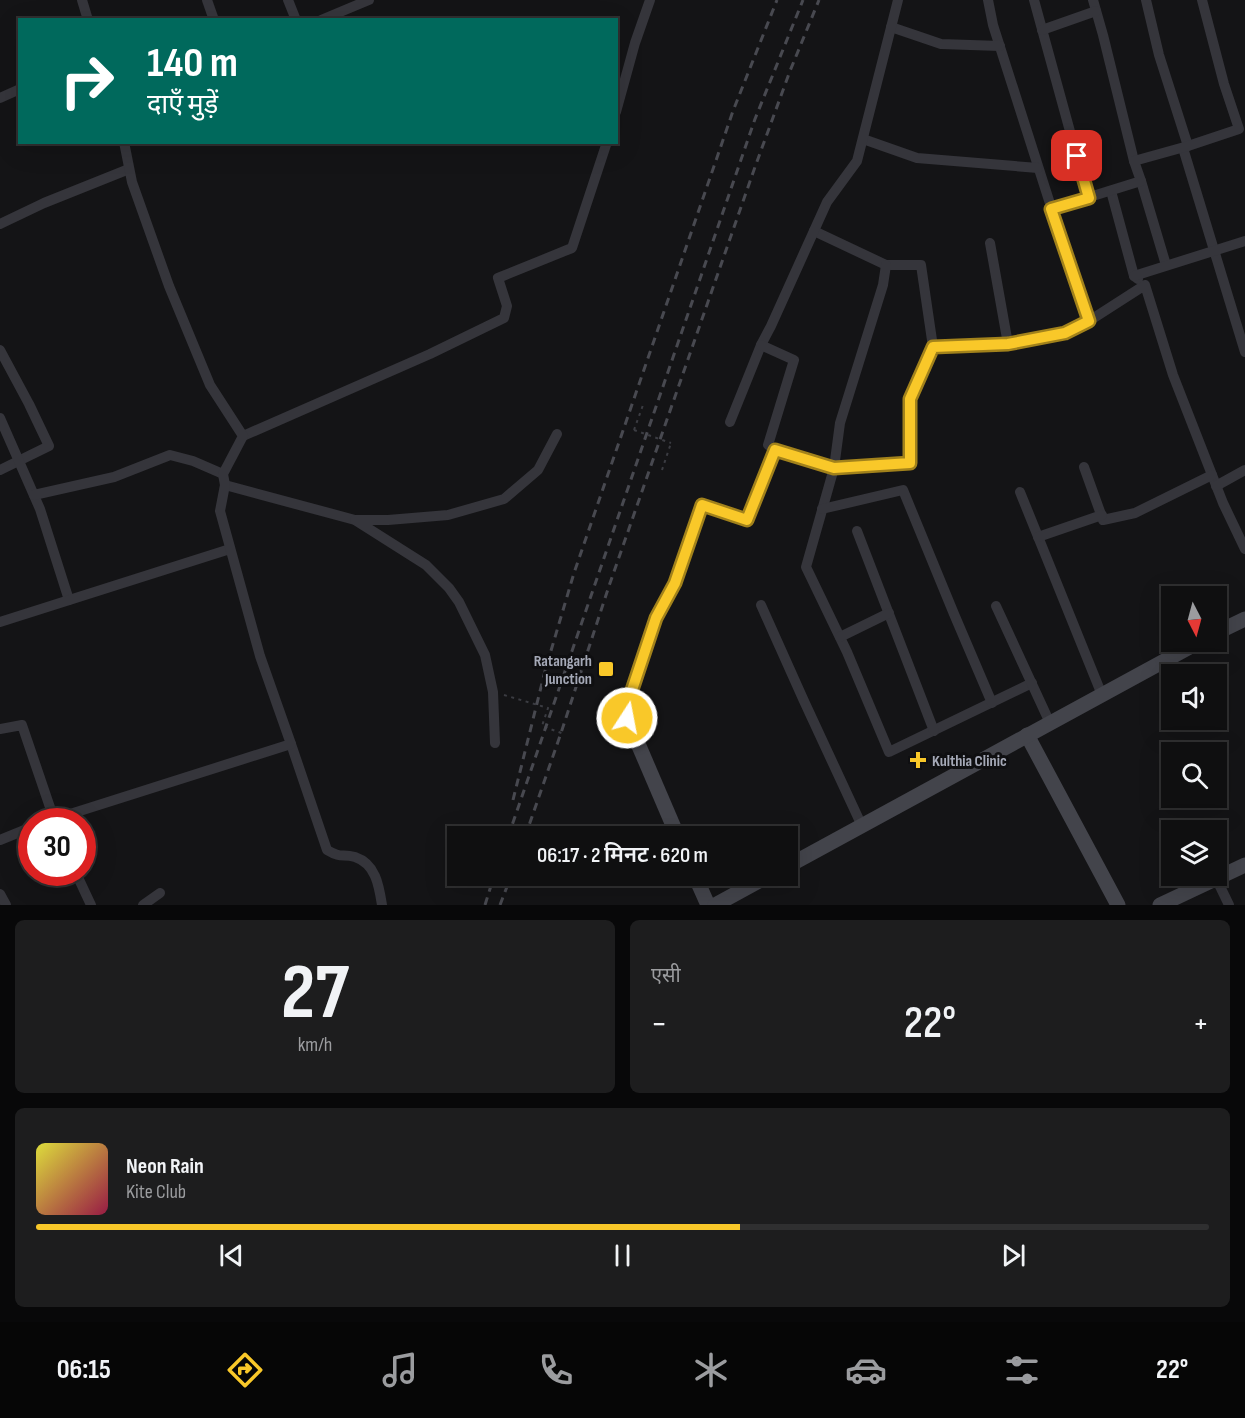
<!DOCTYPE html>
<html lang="hi">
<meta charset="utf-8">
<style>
:root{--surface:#0f0f10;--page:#1d1d1e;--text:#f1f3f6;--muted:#9b9c9f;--line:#2f2f30;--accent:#f9c829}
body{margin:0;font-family:"Sofia Sans Condensed","Noto Sans Devanagari",sans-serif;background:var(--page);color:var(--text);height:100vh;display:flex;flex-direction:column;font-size:22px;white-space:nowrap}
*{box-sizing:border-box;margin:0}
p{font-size:20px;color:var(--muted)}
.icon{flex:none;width:33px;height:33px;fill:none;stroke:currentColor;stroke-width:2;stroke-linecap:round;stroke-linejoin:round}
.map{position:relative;height:905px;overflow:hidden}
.details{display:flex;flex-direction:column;gap:15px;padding:15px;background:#080809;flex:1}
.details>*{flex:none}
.guide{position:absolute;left:18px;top:18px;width:600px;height:126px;border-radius:0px;box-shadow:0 6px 24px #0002,0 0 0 2px var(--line);background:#00695c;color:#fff;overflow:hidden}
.needle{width:39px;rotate:174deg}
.controls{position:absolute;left:1161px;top:586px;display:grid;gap:12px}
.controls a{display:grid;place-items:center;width:66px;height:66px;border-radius:0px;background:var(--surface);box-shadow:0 6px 24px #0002,0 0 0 2px var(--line);font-size:30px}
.speed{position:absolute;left:18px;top:808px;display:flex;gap:12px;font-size:30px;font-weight:700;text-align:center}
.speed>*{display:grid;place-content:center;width:78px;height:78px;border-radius:50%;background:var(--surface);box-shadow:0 6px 24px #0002,0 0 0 2px var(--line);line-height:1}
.speed .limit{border:9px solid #d22;background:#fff;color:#111}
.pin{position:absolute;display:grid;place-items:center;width:51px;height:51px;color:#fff;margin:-26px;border-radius:12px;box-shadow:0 3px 9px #0006}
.me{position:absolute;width:66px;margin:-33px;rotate:11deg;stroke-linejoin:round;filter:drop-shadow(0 0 4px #0008)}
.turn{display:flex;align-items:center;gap:21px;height:126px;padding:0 30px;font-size:27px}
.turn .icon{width:78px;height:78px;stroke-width:2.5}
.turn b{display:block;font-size:42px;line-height:51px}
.big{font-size:45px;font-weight:600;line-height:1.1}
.details .tile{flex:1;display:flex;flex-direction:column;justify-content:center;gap:9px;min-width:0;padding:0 21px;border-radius:9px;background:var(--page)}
.details .dial{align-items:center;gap:0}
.dial b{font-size:78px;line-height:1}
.song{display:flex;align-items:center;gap:18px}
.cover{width:72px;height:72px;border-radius:9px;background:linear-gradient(135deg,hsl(60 70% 55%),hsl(340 70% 35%))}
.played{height:6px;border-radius:3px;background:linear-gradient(90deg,var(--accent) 60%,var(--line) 60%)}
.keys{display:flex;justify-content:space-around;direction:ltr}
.heat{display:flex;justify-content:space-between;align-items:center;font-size:33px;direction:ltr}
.details .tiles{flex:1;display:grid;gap:15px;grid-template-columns:1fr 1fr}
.tile:last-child{grid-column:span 2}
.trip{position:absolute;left:447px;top:826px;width:351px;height:60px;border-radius:0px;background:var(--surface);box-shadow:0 6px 24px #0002,0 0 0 2px var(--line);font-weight:600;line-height:60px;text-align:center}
.dock{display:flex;height:96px;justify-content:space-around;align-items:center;background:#060606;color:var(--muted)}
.dock .icon{width:42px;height:42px}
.dock .active{color:var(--accent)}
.dock b{font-size:27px;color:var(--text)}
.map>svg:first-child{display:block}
</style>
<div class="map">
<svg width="1245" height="905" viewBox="0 0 1245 905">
<rect width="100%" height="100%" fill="#141416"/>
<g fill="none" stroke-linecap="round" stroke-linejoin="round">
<!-- path -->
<g stroke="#3b3c42" stroke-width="2" stroke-dasharray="3 4.5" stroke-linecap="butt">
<path d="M634,430l9,-25"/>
<path d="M662,470l9,-27"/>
<path d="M504,695l44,13 -6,18 22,8"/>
</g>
<!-- street -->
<g stroke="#35353b" stroke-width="10">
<path d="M82,0l6,20"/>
<path d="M207,0l7,20"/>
<path d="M288,0l8,20"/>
<path d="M988,0l5,25 60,188 36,108 56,-36 28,90 50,128 22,46"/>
<path d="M1034,0l54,197"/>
<path d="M1093,0l10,35 31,126"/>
<path d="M1146,0l13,55 29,91"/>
<path d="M321,20l48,-20"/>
<path d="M891,27l50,17 59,2"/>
<path d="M1042,30l54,-19"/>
<path d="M0,98l20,-9"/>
<path d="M616,112l19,-69 15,-43"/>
<path d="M863,139l54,19 121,10"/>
<path d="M1183,148l62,204"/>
<path d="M1141,181l25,84"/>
<path d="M1111,191l23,85 4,3"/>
<path d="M1051,209l90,-28 -7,-20 54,-15 51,-17 -15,-45 -22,-84"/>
<path d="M0,224l44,-21 85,-34"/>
<path d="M814,231l72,34h35l12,82 75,-3 57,-11 24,-12"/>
<path d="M990,243l18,101"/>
<path d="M886,265l-3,20 -43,138 -6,45 76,-5 1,-64 22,-52"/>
<path d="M1134,276l111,-35"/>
<path d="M0,350l29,54 20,42 -49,24"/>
<path d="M0,418l40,91 29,91"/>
<path d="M730,422l31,-77 10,-19 56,-124 30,-41 41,-161"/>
<path d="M243,436l187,-82 74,-36 3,-12 -9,-28 74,-30 35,-106"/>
<path d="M775,450l59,18 -28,99 41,85 42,100 143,-69"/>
<path d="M1084,467l19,53 32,-7 77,-38"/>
<path d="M225,485l130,35 71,45 23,23 10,14 26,53 8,37 2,51"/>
<path d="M1216,486l29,-16"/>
<path d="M1020,492l82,203"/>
<path d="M34,495l80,-18 56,-22 23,6 30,13"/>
<path d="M822,509l81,-19 51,124 38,89"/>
<path d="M355,520h33l60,-5 56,-16 34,-29 19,-36"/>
<path d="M857,531l77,200"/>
<path d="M1038,537l64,-22"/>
<path d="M761,605l43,96 58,125"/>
<path d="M996,606l54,117"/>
<path d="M0,622l230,-73"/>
<path d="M840,637l49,-24"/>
<path d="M0,729l22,-4 33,97"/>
<path d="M636,739l-9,-21v-13l29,-87 19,-35 27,-78 45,15 28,-70 -7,-5 26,-85 -33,-15"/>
<path d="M291,744l36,106c15,9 15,3 28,7 21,7 24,29 27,48"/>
<path d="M45,822l246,-78 -31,-88 -40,-145 5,-26 -2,-11 20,-38 -33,-51 -41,-99 -37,-104 -8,-40"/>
<path d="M0,840l32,-13"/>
<path d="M76,873l15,32"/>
<path d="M1216,878l13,27"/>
<path d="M0,894l6,11"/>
<path d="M143,905l17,-12"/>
</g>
<!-- secondary -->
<g stroke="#43444b" stroke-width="15">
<path d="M1216,633l29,-14"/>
<path d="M1027,735l91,170"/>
<path d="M636,739l42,98"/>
<path d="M788,866l411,-224"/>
<path d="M695,876l13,29"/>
<path d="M715,905l53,-29"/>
<path d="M1160,905l85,-40"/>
</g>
<!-- rail -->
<g stroke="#484950" stroke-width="3" stroke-dasharray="8 6" stroke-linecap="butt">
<path d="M513,800l32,-129 29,-98 159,-462 44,-111"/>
<path d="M508,837l247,-718 48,-119"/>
<path d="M525,837l36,-104 48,-147 146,-419 35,-96 29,-71"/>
<path d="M485,905l9,-29"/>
<path d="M500,905l11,-29"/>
</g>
<!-- path-bridge -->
<path stroke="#3b3c42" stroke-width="2" stroke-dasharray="3 4.5" stroke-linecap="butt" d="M634,430l37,13"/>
</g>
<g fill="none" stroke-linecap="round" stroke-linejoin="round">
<defs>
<path id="route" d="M627,718v-13l29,-87 19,-35 27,-78 45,15 28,-70 59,18 76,-5v-64l23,-52 75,-3 57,-11 24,-12 -38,-112 38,-11 -12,-42"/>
</defs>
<!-- route casing -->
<use href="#route" stroke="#a2821b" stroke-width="15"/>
<!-- route -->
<use href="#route" stroke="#f9c829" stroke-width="10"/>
</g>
<!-- markers -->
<g fill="#f9c829" stroke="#0f0f11" stroke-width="2">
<rect x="598" y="661" width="16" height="16" rx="3"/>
<path d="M915 751h6v6h6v6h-6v6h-6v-6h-6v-6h6z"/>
</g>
<g text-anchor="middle" stroke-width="6" stroke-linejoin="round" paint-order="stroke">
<!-- poi labels -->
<g font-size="16" font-weight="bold" fill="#a5a9b7" stroke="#0f0f11" text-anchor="end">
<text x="592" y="666">Ratangarh<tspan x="592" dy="18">Junction</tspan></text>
<text x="932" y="766" text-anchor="start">Kulthia Clinic</text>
</g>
</g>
</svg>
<div class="controls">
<a><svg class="needle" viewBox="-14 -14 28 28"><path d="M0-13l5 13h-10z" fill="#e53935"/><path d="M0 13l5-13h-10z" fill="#9b9c9f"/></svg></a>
<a><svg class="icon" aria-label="sound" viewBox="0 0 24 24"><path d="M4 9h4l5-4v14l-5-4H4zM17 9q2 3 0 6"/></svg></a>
<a><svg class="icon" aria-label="search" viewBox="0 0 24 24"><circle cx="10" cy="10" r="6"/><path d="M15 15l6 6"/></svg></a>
<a><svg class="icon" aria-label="layers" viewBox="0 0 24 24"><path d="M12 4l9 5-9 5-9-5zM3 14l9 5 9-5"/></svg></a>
</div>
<div class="speed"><div class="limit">30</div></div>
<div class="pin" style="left:1077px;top:156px;background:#d93025"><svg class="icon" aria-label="arrive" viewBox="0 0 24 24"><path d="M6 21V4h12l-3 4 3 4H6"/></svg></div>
<svg class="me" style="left:627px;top:718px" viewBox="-20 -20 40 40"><circle r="17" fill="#f9c829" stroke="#fff" stroke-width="3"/><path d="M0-11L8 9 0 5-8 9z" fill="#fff"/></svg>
<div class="trip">06:17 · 2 मिनट · 620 m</div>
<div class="guide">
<div class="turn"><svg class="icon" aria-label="right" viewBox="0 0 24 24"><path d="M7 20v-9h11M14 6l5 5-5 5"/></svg><div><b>140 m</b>दाएँ मुड़ें</div></div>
</div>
</div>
<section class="details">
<div class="tiles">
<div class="tile dial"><b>27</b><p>km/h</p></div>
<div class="tile"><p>एसी</p>
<div class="heat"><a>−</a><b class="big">22°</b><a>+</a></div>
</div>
<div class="tile">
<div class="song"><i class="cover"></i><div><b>Neon Rain</b><p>Kite Club</p></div></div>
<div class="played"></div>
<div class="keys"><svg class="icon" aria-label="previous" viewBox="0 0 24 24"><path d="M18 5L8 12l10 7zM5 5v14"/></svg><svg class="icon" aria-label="pause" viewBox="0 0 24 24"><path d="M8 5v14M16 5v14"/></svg><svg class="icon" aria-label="next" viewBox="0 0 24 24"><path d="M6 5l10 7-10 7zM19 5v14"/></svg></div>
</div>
</div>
</section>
<nav class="dock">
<b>06:15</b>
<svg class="icon active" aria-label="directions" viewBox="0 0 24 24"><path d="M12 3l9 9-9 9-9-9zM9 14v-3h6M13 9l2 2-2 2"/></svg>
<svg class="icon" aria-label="music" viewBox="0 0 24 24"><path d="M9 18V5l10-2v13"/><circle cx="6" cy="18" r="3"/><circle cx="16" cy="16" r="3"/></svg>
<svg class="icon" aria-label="phone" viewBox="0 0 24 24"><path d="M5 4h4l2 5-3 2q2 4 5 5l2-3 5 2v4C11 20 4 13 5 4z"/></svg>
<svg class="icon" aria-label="climate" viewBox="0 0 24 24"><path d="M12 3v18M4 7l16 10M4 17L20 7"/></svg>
<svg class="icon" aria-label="car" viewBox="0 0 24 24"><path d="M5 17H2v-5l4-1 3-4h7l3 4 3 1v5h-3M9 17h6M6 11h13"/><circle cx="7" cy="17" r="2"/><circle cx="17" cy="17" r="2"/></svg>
<svg class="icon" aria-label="filters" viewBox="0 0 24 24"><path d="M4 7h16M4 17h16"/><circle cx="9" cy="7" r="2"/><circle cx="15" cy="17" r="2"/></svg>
<b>22°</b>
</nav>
